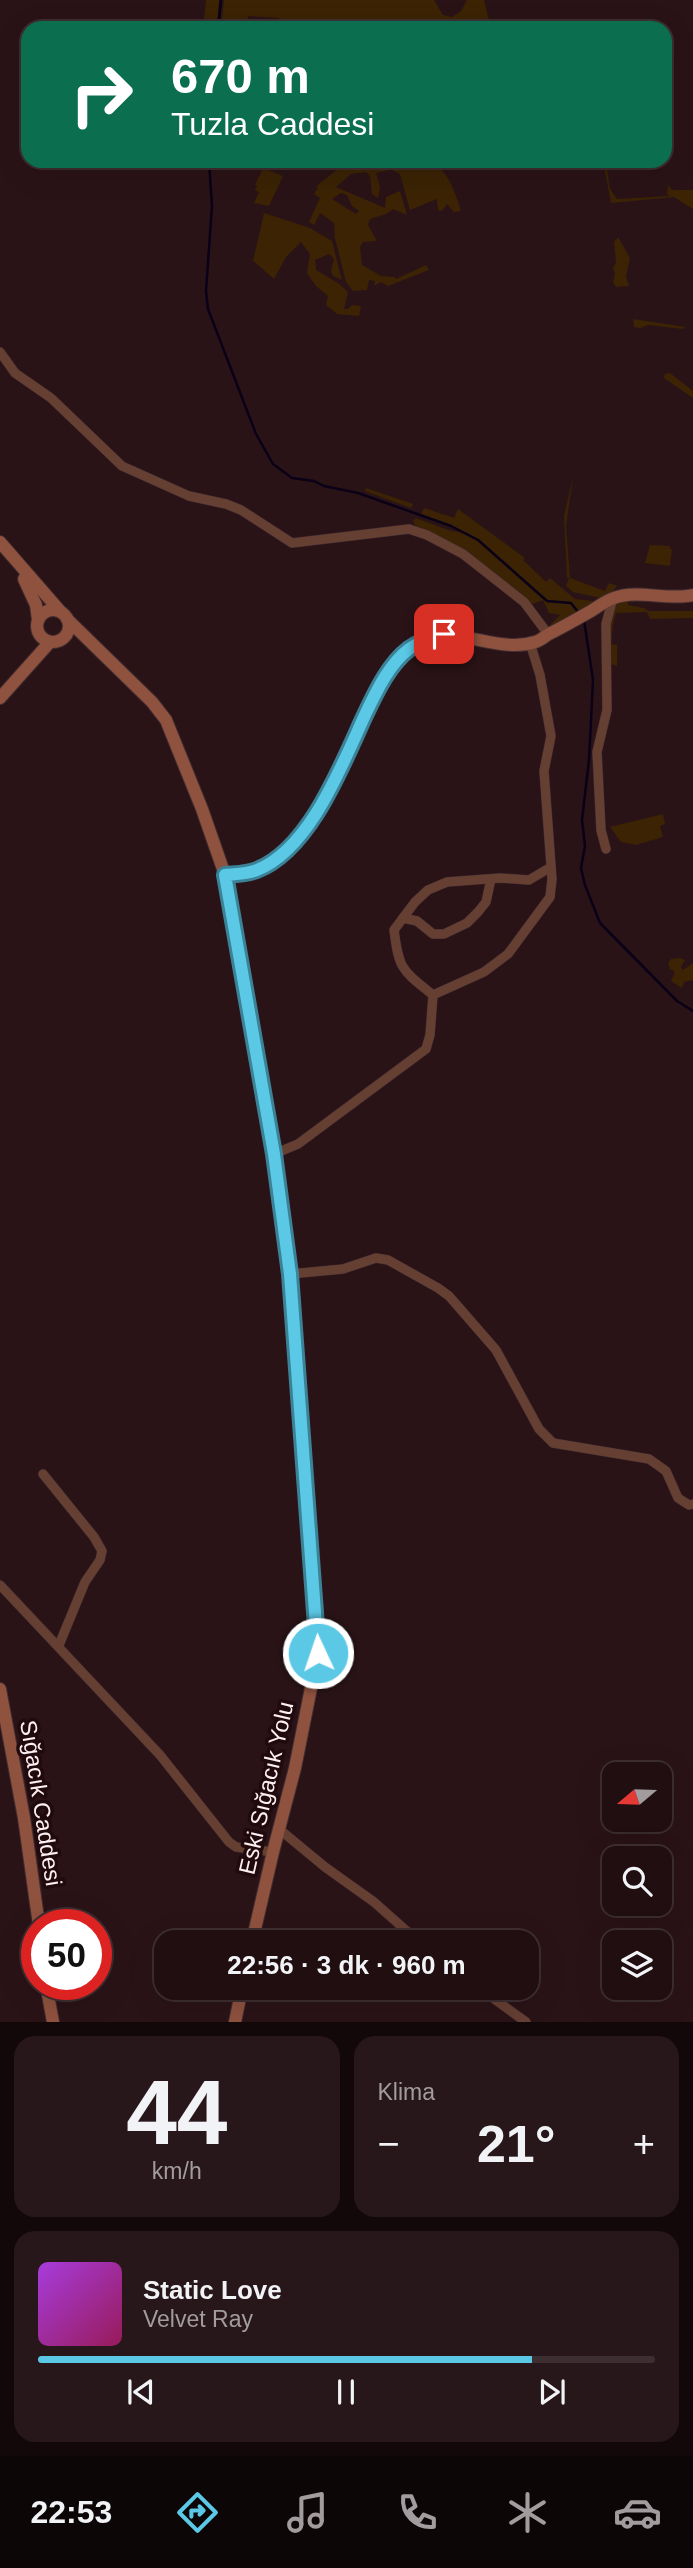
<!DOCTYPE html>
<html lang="tr">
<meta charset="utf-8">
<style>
:root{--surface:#200e11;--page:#28171a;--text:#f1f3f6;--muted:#a29c9f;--line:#3d2e31;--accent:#5bc8e6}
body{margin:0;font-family:Helvetica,sans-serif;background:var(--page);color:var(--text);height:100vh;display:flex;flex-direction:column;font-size:26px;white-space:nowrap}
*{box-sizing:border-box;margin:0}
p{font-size:23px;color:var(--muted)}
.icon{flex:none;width:38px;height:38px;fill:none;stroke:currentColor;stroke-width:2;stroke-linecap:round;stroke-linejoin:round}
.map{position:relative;height:2022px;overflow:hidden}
.side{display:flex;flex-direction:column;gap:14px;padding:14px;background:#120809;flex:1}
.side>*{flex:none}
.hud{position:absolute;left:21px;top:21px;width:651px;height:147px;border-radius:21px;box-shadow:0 7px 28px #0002,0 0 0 2px var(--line);background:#0b6e4f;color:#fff;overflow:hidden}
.needle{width:46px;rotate:251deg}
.fabs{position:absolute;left:602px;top:1762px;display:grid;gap:14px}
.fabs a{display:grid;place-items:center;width:70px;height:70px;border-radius:14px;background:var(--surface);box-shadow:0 7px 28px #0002,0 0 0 2px var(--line);font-size:35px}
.speed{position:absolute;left:21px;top:1909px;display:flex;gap:14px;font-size:35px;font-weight:700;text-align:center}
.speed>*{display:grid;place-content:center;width:91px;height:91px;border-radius:50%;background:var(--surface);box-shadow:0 7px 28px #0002,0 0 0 2px var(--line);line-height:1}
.speed .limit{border:10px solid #d22;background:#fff;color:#111}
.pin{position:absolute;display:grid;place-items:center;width:60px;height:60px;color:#fff;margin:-30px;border-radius:14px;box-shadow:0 4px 10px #0006}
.me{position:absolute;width:77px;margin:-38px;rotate:357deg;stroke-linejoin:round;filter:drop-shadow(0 0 5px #0008)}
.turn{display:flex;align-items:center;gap:24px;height:147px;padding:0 35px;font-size:32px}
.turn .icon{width:91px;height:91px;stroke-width:2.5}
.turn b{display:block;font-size:49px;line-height:60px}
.big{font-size:52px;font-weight:600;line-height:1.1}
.side .card{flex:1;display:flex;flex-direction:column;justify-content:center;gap:10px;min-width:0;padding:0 24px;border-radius:21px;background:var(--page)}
.side .dial{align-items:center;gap:0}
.dial b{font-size:91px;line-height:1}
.song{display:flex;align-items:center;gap:21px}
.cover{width:84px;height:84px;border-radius:10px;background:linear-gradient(135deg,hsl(280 70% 55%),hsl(330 70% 35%))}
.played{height:7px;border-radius:4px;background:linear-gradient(90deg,var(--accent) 80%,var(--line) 80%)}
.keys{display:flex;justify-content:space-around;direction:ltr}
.heat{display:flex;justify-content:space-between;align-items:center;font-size:38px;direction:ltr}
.side .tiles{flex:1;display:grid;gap:14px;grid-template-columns:1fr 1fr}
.card:last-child{grid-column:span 2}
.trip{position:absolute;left:154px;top:1930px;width:385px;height:70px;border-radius:21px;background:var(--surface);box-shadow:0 7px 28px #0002,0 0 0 2px var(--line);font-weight:600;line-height:70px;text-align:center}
.tabs{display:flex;height:112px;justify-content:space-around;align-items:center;background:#0d0607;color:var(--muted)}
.tabs .icon{width:49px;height:49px}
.tabs .selected{color:var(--accent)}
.tabs b{font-size:32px;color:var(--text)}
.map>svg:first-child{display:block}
</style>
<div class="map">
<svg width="693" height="2022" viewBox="0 0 693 2022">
<rect width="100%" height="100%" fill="#2a1317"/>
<!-- green -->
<g fill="#3b2304" fill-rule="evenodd">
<path d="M206,0h13l-2,28h-14z"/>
<path d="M224,0h210l9,15 9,2 9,-6 6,-11h17l7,28h-213l1,-10 -31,-2 -2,12h-25z"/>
<path d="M344,161h25l20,9 -13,3 4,14 -2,11 -6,-4 -2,-18 -4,-4 -15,2 -15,13 49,21 1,-11 14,-6 7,24 -14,-6 -7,5 -16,5 -2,6 9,16 -14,1 -3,5 2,18 19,11 14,1 1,2 30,-14 3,5 -41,16 -7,-4 -7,4 1,-5 -6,-1 -2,10 -14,1 -7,-9 -11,-44 -1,-15 -14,-10 -6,12 -5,-3 11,-24 -6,-4 4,-6 -2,-1c9,-9 22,-16 28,-26zM341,193l6,2 5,11 7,5 -3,3 -24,-15z"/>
<path d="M376,161c16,0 37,-4 52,0 19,5 28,33 33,50l-7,1 -7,-8 -5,7 -4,-1 -1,-11 -27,11 -10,-36z"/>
<path d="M603,161h3l4,28 7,10 53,-3 -3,-2 1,-9 4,5h21v19l-19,-12 -63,6z"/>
<path d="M263,168l20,8 -14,30 -15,-3 5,-11 -4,-2 2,-4 -2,-1z"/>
<path d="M264,213l46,15 22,13 10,39 -9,-4 -2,-5 3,-12 -5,-5 -14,6 1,10 22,13 10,9 -4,17h4l4,-4 9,1 -2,10 -22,-2 -11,-9 2,-9 -12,-10 -9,-13 3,-19 -9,-12 -15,15 -12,22 -21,-18z"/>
<path d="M618,237l12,21 -4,19 3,9 -13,1 -3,-5 2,-8 -2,-6 3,-5 -2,-21z"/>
<path d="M633,319l53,8 -4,2 -34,-4 -7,3 -7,-1z"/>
<path d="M670,373l23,18v7l-29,-20 1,-4z"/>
<path d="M573,477l-7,49 4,52 35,13 4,-8 8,3 -11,13 -33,-7 -7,-6 3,-8 -2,-1 -3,-61z"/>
<path d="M366,488l47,16 -2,4 -46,-17z"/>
<path d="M424,508l30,10 4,-9 67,49 -2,2 23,22 4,-4 25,21 25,3 -41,25 -10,-1 11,-11 -11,-2 -6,-13 -13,5c-39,-36 -67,-55 -115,-80l-2,-4 3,-3 32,12 24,5 -51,-21z"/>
<path d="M650,545l20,1v3h2l-2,17 -25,-3z"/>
<path d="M629,597l-1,8 16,3 5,3h44v7l-43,1 -3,-7 -31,1 -3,11 -2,20 6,1v21l-9,-3v-37l9,-23z"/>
<path d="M663,814l2,10 -5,2 3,11 -27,8 -15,-3 -11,-15z"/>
<path d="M680,958l5,2 -4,7 2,3 10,-7v17l-9,2 -2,6 -11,-7 4,-9 -5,-3 -2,-6 3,-4z"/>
</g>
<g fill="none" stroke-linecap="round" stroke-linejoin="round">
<!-- stream -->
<g stroke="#0a0017" stroke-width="2.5">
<path d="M218,28l3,-28"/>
<path d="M209,161l3,45 -6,85 2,18 48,125 17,30 19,14 22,3 10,5 34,7 93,33 27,14 69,61 24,2 7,9"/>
<path d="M584,620l9,60 -4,80 -7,60 3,26 -4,22 4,17 15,38 77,78 16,10"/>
</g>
<defs>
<g id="street">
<path d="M0,352l15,21 36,25 71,68 67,30 37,8 15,6 51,33 117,-14 18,6 36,19 61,48 24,32"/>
<path d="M606,849l-5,-19 -4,-78 10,-42 -1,-86 7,-26"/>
<path d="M403,918l14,3 16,13h11l23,-11 11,-11 8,-10 5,-23"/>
<path d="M433,995c-31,-25 -34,-25 -39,-65l21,-28 13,-12 19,-8 53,-4 29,2 22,-13"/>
<path d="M274,1154l24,-10 128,-95 4,-14 3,-40 51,-23 24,-18 42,-57 2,-18 -8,-108 7,-35 -11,-61 -10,-32"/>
<path d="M290,1274l53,-5 33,-11 12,2 50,28 11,8 47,54 43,79 14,14 96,16 17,12 12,27 11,7 4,-1"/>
<path d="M43,1474l51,63 8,14 -2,9 -15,22 -26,63"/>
<path d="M0,1585l160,170 69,87 7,5 37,5"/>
<path d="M279,1829l46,38 49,35 45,40"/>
<path d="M479,1988l47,34"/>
</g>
<g id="secondary">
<path d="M0,542l60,69"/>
<path d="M24,579l12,26 2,15"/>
<circle cx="53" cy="626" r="16"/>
<path d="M67,619l85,83 14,18 36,89 23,66 49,279 16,120 28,379 -23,115 -22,84 -21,90"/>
<path d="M0,698l50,-56"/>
<path d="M225,875c10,-2 22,-1 31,-5 82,-31 90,-165 151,-219 39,-36 86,5 128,-9 5,-1 10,-6 14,-8 14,-7 28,-15 42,-23 7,-4 15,-11 23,-13 25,-9 53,3 79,-3"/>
<path d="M0,1689l24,129 15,107"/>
<path d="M46,1984l7,38"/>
<path d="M235,2022l7,-34"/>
</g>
</defs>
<!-- street casing -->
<use href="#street" stroke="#432e31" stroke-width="10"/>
<!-- secondary casing -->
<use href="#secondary" stroke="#432e31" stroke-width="14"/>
<!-- street -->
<use href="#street" stroke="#663f33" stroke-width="9"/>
<!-- secondary -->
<use href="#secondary" stroke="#8f523f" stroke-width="12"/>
</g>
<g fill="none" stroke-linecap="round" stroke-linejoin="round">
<defs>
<path id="route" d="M318,1653l-28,-379 -16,-120 -49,-279c10,-1 22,-1 32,-5 53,-21 85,-105 108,-155 11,-23 24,-51 44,-66 11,-8 22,-11 35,-15"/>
</defs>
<!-- route casing -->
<use href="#route" stroke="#3b8296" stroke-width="18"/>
<!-- route -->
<use href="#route" stroke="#5bc8e6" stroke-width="12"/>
</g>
<g text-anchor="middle" stroke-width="7" stroke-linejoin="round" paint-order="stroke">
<!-- street labels -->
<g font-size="23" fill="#fef0f2" stroke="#200a0e">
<text transform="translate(266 1788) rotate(-77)" y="8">Eski Sığacık Yolu</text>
<text transform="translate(41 1803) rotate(81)" y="8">Sığacık Caddesi</text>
</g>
</g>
</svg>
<div class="fabs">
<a><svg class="needle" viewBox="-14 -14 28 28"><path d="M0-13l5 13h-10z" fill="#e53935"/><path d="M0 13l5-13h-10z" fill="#a29c9f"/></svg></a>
<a><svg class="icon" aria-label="search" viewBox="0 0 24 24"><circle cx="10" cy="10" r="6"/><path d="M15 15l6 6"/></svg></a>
<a><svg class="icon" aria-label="layers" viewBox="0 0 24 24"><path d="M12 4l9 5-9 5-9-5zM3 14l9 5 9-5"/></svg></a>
</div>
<div class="speed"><div class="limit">50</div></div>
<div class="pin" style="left:444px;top:634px;background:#d93025"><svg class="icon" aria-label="arrive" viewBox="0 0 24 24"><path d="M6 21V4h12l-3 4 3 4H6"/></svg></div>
<svg class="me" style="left:318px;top:1653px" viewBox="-20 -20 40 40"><circle r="17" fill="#5bc8e6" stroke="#fff" stroke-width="3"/><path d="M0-11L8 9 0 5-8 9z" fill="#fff"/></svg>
<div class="trip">22:56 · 3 dk · 960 m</div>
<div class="hud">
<div class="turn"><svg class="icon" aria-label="right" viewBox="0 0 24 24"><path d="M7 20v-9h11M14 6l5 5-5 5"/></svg><div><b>670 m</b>Tuzla Caddesi</div></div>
</div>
</div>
<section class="side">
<div class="tiles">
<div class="card dial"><b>44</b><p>km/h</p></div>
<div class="card"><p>Klima</p>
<div class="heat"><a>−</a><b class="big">21°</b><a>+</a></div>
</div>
<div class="card">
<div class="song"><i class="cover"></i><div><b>Static Love</b><p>Velvet Ray</p></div></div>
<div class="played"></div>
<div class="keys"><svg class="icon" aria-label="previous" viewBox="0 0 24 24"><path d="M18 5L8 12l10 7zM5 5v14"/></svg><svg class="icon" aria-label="pause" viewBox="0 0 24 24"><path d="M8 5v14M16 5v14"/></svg><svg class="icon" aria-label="next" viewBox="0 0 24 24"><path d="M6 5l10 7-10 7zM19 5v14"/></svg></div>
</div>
</div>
</section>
<nav class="tabs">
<b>22:53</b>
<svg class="icon selected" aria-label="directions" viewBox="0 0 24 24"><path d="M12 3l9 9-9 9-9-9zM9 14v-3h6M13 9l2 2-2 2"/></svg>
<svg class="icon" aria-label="music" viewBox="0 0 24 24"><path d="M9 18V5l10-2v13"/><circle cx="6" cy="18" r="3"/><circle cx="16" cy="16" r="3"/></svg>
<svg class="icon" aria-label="phone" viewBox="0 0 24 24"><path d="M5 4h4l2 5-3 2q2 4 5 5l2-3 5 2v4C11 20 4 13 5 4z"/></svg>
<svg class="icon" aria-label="climate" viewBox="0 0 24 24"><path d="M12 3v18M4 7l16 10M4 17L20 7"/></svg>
<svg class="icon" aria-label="car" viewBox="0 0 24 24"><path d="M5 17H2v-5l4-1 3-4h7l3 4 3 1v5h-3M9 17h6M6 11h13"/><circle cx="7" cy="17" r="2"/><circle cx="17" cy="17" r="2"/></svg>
</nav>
